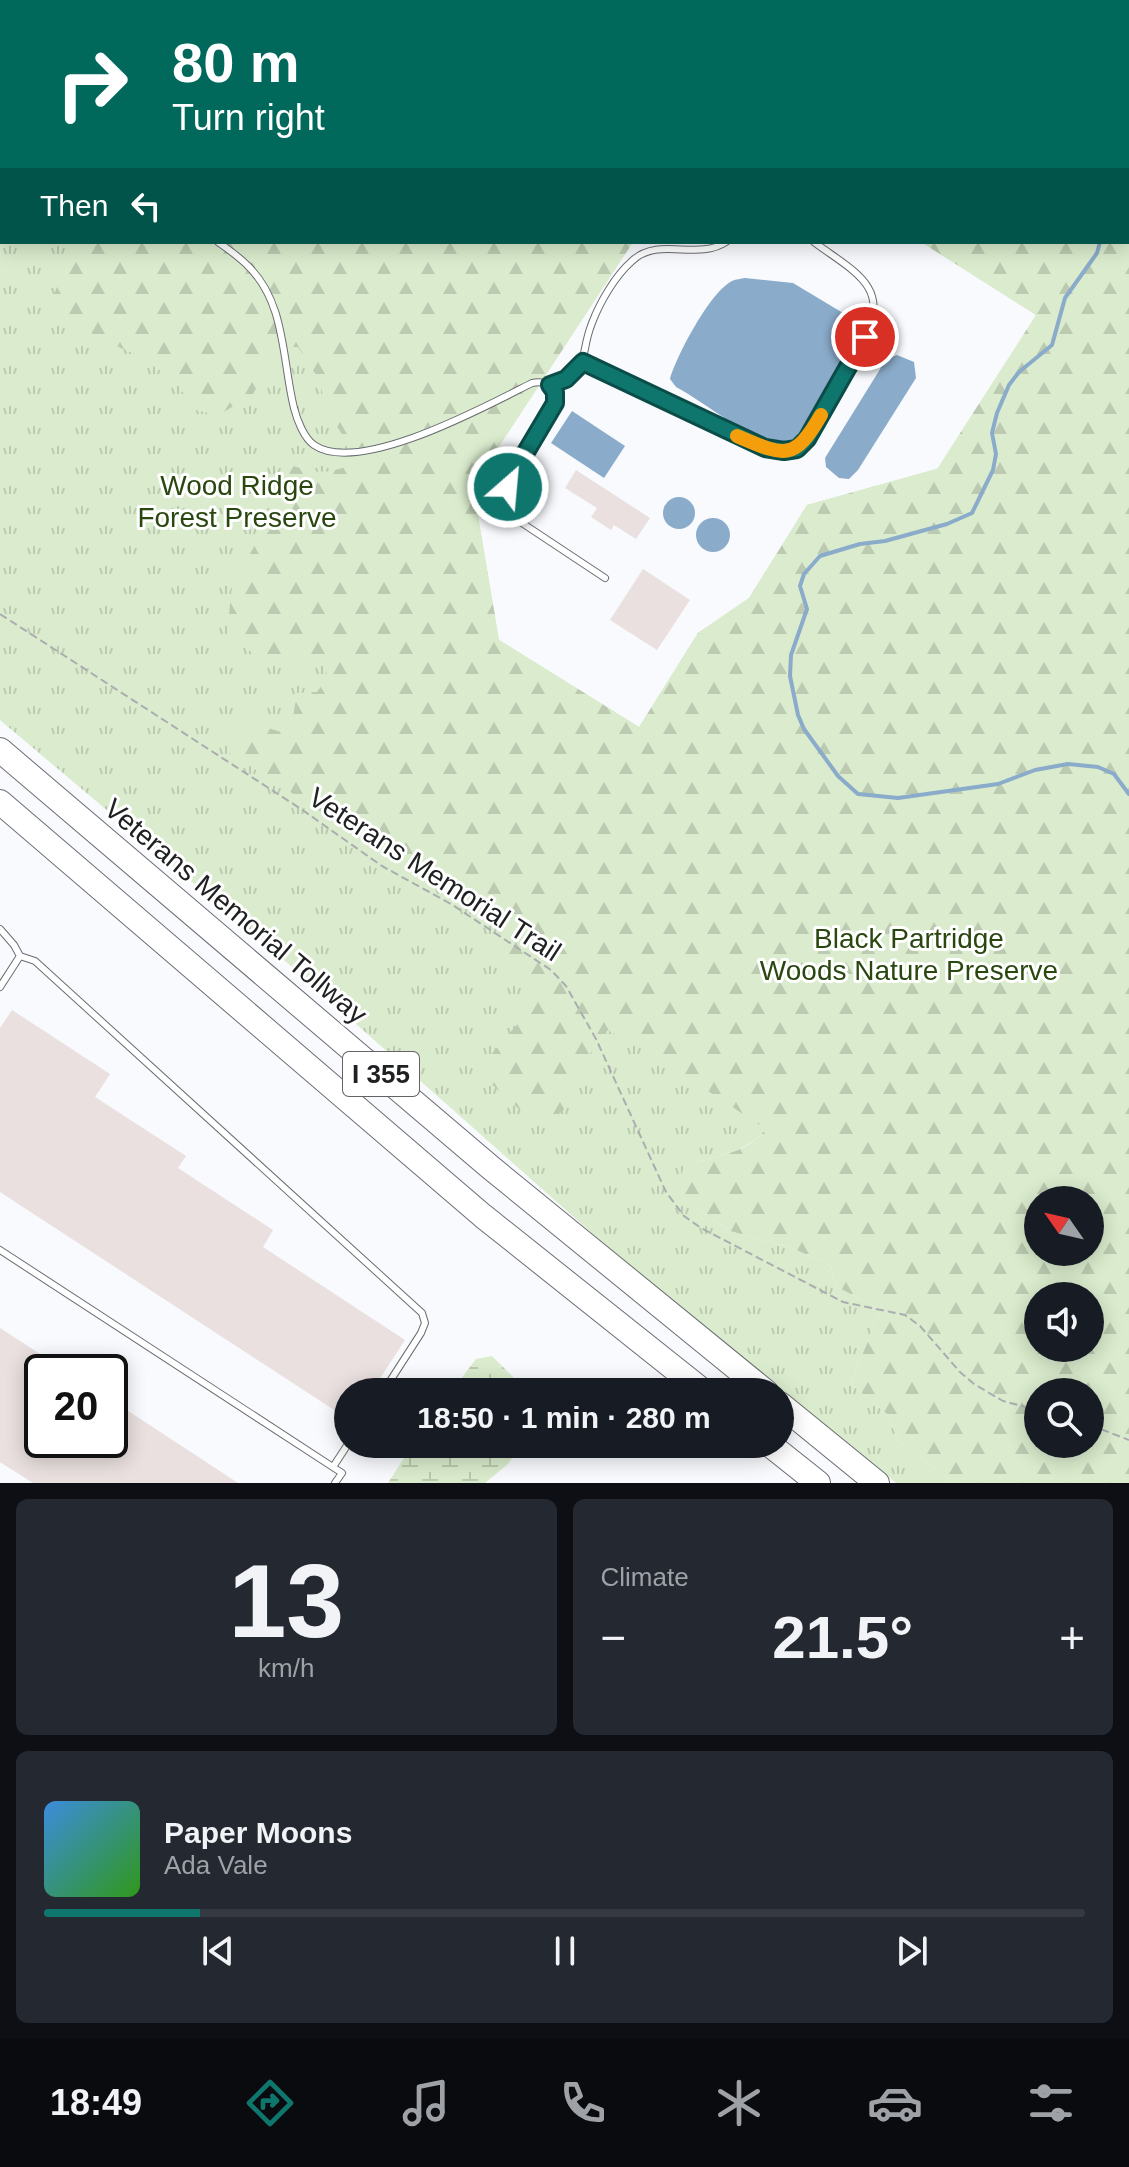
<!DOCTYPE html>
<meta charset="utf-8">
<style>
:root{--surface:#171b24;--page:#242831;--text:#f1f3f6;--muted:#9ea1a6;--line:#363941;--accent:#0f766e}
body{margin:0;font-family:Arial,sans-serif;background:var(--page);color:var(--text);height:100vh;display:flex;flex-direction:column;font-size:30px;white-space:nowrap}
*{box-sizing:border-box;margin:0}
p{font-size:26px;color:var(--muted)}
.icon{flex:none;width:44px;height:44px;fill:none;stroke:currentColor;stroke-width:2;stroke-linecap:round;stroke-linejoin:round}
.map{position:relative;height:1483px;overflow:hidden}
.details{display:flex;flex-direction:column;gap:16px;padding:16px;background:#0d0f14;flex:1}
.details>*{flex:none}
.hud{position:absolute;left:0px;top:0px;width:1130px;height:244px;box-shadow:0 4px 20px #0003;background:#00695c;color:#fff;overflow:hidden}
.needle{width:52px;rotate:304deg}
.fabs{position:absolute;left:1024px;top:1186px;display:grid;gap:16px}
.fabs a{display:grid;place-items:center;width:80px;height:80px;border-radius:50%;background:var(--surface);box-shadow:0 4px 20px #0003;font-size:40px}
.speed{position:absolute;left:24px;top:1354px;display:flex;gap:16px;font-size:40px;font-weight:700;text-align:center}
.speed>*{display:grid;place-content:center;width:104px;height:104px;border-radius:50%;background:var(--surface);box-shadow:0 4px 20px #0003;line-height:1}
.speed .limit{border:4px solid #111;border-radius:12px;background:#fff;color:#111}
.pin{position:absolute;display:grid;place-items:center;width:68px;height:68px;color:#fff;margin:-34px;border:4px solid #fff;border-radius:50%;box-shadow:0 2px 8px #0007}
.me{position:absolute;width:88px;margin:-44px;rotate:27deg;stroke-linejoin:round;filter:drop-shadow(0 0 6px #0008)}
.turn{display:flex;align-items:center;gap:28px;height:168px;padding:0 40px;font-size:36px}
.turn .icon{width:104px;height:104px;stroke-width:2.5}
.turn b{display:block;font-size:56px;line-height:68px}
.then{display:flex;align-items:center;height:76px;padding:0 40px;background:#0003;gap:16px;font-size:30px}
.big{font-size:60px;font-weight:600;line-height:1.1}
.details .tile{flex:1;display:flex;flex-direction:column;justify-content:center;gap:12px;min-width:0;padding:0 28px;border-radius:12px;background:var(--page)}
.details .dial{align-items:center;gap:0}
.dial b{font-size:104px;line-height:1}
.song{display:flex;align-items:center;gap:24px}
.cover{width:96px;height:96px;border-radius:12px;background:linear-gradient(135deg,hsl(210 70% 55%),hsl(110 70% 35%))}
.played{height:8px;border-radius:4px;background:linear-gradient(90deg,var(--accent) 15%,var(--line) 15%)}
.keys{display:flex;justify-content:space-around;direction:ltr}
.heat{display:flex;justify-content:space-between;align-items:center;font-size:44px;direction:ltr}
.details .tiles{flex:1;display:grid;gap:16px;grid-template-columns:1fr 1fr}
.tile:last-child{grid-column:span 2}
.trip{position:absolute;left:334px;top:1378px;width:460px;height:80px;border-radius:40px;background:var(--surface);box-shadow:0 4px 20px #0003;font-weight:600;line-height:80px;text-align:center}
.menu{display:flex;height:128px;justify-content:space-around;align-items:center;background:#090b0e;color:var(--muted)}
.menu .icon{width:56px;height:56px}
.menu .on{color:var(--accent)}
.menu b{font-size:36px;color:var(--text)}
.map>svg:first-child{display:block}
</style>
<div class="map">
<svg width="1129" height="1483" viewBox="0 0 1129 1483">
<defs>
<pattern id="grass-tufts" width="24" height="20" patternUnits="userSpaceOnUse" patternTransform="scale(2)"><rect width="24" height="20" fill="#daeccd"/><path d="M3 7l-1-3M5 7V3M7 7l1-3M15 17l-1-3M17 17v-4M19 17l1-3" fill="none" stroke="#bbcab0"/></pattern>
<pattern id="forest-firs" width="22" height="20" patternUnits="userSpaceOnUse" patternTransform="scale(2)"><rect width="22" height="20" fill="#daeccd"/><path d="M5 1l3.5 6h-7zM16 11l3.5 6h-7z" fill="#bbcab0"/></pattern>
<pattern id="wetland-marsh" width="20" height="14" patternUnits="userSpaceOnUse" patternTransform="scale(2)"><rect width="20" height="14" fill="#daeccd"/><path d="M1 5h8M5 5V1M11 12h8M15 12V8" fill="none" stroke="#bbcab0"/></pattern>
</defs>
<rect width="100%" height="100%" fill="#f8fafe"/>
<!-- grass -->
<path fill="url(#grass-tufts)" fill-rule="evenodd" d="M0,0h1129v1356l-39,-60h-52l-483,-306 21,90 14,-27 18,-23 32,16 127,83c-22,24 -51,28 -81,36l9,42 35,24 62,17 39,18 4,20 45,23 -29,75 36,30 12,28 55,41h-58l-241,-194 -379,-336 -276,-233zM2,2h1126v240h-207l123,78 -94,145 -143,40 -58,93 -51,35 -59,94 -140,-87 -26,-154 160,-244h-631zM1038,1200h52v52h-52z"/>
<!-- forest -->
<path fill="url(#forest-firs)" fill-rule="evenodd" d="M0,0h1129v1483h-175l-55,-41 -12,-28 -36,-30 29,-75 -45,-23 -4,-20 -39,-18 -62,-17 -35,-24 -18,-22 8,-20c30,-8 62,-12 81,-36l-127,-83 -31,-16 -18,23 -27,58 -16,11 -28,-13 -42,-38 62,-72 15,-9 -49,-32 -7,-33 -270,-173 16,-32 46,15 7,-42 20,-1 10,-14 -3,-17 -56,4 -41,-32 5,-47 29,-52 15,-45 15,-24c29,11 41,8 69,-4l-32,-48 -10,-35 -20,-31h-10l-22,23 -13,24 -34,21 -24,-5 -20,-29 -38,-26 -41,-18 -34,-30 -8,-13 18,-41v-11h561l-160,244 26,154 140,87 59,-94 51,-35 58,-93 130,-36 99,-154 -115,-73h207v-240h-1126v173zM1038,1200h52v52h-52zM1038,1296h52v52h-52zM1038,1392h52v52h-52z"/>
<!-- wetland -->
<g fill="url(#wetland-marsh)">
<path d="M492,1356l36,36h-77l25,-33z"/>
<path d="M413,1444h109l-14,20 -23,19h-97z"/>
</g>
<!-- water -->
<g fill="#8aabca">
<path d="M745,278l48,5 60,36 3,17 -61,104 -6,5c-43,-5 -76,-38 -113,-58l-6,-8c7,-24 40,-87 62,-98 4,-2 9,-2 13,-3z"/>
<path d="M897,355l17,7 2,16 -58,92 -9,9 -10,-1 -13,-11 -1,-9 57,-92 7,-8z"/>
<path d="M572,411l53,35 -21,32 -53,-35z"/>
<circle cx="679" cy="513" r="16"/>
<circle cx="713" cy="535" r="17"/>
</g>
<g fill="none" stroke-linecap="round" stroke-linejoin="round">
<!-- stream -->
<g stroke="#8aabca" stroke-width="4">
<path d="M713,0l1,2"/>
<path d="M1100,242l-3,11 -32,45 -13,47 -33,27 -10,13 -12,28 -5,20 4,21 -3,16 -21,43 -25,11 -62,17 -25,3 -40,12 -16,18 -4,12 7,23 -16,46 -1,21 8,39 6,14 34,47 20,18 40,4 100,-14 37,-14 33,-6 30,3 16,7 15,20"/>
</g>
</g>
<!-- building -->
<g fill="#e9e0df">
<path d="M576,470l74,48 -14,21 -22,-14 -3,5 -20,-13 6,-9 -32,-20z"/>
<path d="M643,569l47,31 -33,50 -47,-30z"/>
<path d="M12,1010l98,64 -15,23 91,59 -8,12 95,62 -10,17 142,93 -34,52h-23v27l-348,-227v-164z"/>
<path d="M0,1328l68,44h-26v68h68v-41l128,84h-205l-33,-21z"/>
</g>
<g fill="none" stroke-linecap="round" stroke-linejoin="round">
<defs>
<g id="service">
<path d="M0,135l2,1"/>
<path d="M218,242c10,7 20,14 29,23 39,37 35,95 47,143 3,12 10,30 20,37 45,31 174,-40 218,-62 15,-3 25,4 23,20l-42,71c-6,16 -9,31 3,45l89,59"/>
<path d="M583,362l182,86c18,3 28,5 42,-9l58,-102c27,-51 -14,-67 -51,-95"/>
<path d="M550,385c44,-19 28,-27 42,-62 8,-21 23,-47 40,-62 26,-25 65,0 94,-19"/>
<path d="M0,929l14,16 6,11 -20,31"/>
<path d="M20,956l15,5 387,352 3,10 -4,10 -38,59"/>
<path d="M0,1250l342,223 -7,10"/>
<path d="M333,1467l15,-23"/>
</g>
<g id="motorway">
<path d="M0,750l490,417 276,225"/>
<path d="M0,802l483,414 221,176"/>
<path d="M780,1404l97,79"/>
<path d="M769,1444l49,39"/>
</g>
</defs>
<!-- service casing -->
<use href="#service" stroke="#6b6d73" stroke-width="8"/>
<!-- motorway casing -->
<use href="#motorway" stroke="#6b6d73" stroke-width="26"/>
<!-- path -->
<g stroke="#abadb0" stroke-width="2" stroke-dasharray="8 4" stroke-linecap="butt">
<path d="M0,614l301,195 81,57 69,38 100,66 15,16 30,53 70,153 18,24 17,12 142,74 62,13 15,11 40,46 14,12 29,17 35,9"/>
<path d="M1090,1425l39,15"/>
</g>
<!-- service -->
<use href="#service" stroke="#fff" stroke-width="6"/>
<!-- motorway -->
<use href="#motorway" stroke="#fff" stroke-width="24"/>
</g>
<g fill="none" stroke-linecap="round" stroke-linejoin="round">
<defs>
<path id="route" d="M508,487l5,-13 42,-71v-11l-5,-7 16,-6 17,-17 182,86 19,3 13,-2 10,-10 58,-102"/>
</defs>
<!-- route casing -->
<use href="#route" stroke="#0a4d48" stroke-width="20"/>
<!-- route -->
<use href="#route" stroke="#0f766e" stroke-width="14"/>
<!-- slow -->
<path stroke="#f59e0b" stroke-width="14" d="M737,436c47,20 57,26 84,-21"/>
</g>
<g text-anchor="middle" stroke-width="6" stroke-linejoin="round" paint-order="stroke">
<!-- shield labels -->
<rect fill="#fff" stroke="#626364" stroke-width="2" x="343" y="1052" width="76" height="44" rx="6"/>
<g font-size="26" font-weight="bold" fill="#1f2022">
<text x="381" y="1083">I 355</text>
</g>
<!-- park labels -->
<g font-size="28" fill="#2b4710" stroke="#fff">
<text x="237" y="495">Wood Ridge<tspan x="237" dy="32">Forest Preserve</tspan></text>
<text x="909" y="948">Black Partridge<tspan x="909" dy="32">Woods Nature Preserve</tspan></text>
</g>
<!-- street labels -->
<g font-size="28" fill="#1f2022" stroke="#fff">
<text transform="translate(435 874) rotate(33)" y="10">Veterans Memorial Trail</text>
<text transform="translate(236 911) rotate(40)" y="10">Veterans Memorial Tollway</text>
</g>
</g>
</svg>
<div class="fabs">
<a><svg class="needle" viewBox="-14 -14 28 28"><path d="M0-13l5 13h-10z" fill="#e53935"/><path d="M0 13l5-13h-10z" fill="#9ea1a6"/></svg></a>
<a><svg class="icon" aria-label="sound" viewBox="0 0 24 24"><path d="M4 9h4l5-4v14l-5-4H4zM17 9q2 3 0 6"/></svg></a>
<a><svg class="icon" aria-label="search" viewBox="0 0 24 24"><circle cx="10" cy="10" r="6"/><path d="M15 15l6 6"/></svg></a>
</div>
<div class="speed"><div class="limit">20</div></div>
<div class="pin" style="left:865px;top:337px;background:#d93025"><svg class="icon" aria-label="arrive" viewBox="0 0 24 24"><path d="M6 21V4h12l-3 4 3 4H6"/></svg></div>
<svg class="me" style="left:508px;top:487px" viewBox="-20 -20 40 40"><circle r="17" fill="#0f766e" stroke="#fff" stroke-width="3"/><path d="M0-11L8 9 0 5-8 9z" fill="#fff"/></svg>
<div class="trip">18:50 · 1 min · 280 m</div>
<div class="hud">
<div class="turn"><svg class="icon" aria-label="right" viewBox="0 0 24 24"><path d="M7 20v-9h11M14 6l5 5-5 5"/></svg><div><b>80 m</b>Turn right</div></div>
<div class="then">Then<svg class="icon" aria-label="left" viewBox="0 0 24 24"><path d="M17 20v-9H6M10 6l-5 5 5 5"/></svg></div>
</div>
</div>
<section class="details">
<div class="tiles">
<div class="tile dial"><b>13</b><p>km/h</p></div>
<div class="tile"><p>Climate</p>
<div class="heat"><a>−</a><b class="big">21.5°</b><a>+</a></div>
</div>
<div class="tile">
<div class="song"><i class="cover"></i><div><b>Paper Moons</b><p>Ada Vale</p></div></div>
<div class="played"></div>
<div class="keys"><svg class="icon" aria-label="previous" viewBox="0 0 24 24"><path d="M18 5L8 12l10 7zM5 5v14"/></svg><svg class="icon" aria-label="pause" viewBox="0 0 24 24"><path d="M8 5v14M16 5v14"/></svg><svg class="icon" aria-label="next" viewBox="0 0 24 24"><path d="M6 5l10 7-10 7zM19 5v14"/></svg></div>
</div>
</div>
</section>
<nav class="menu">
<b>18:49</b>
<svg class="icon on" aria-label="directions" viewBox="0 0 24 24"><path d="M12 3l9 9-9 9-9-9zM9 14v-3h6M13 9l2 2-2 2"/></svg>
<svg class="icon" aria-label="music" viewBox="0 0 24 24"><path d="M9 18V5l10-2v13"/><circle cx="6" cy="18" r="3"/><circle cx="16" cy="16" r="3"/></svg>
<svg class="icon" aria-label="phone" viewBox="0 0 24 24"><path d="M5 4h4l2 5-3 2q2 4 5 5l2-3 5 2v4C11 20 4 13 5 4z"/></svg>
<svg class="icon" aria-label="climate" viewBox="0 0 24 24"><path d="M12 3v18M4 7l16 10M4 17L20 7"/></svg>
<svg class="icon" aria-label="car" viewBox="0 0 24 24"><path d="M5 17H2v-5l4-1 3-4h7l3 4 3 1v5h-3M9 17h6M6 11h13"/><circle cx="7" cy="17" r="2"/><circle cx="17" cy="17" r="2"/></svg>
<svg class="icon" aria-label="filters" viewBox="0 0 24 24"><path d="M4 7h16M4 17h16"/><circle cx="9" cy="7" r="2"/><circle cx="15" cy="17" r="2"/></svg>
</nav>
